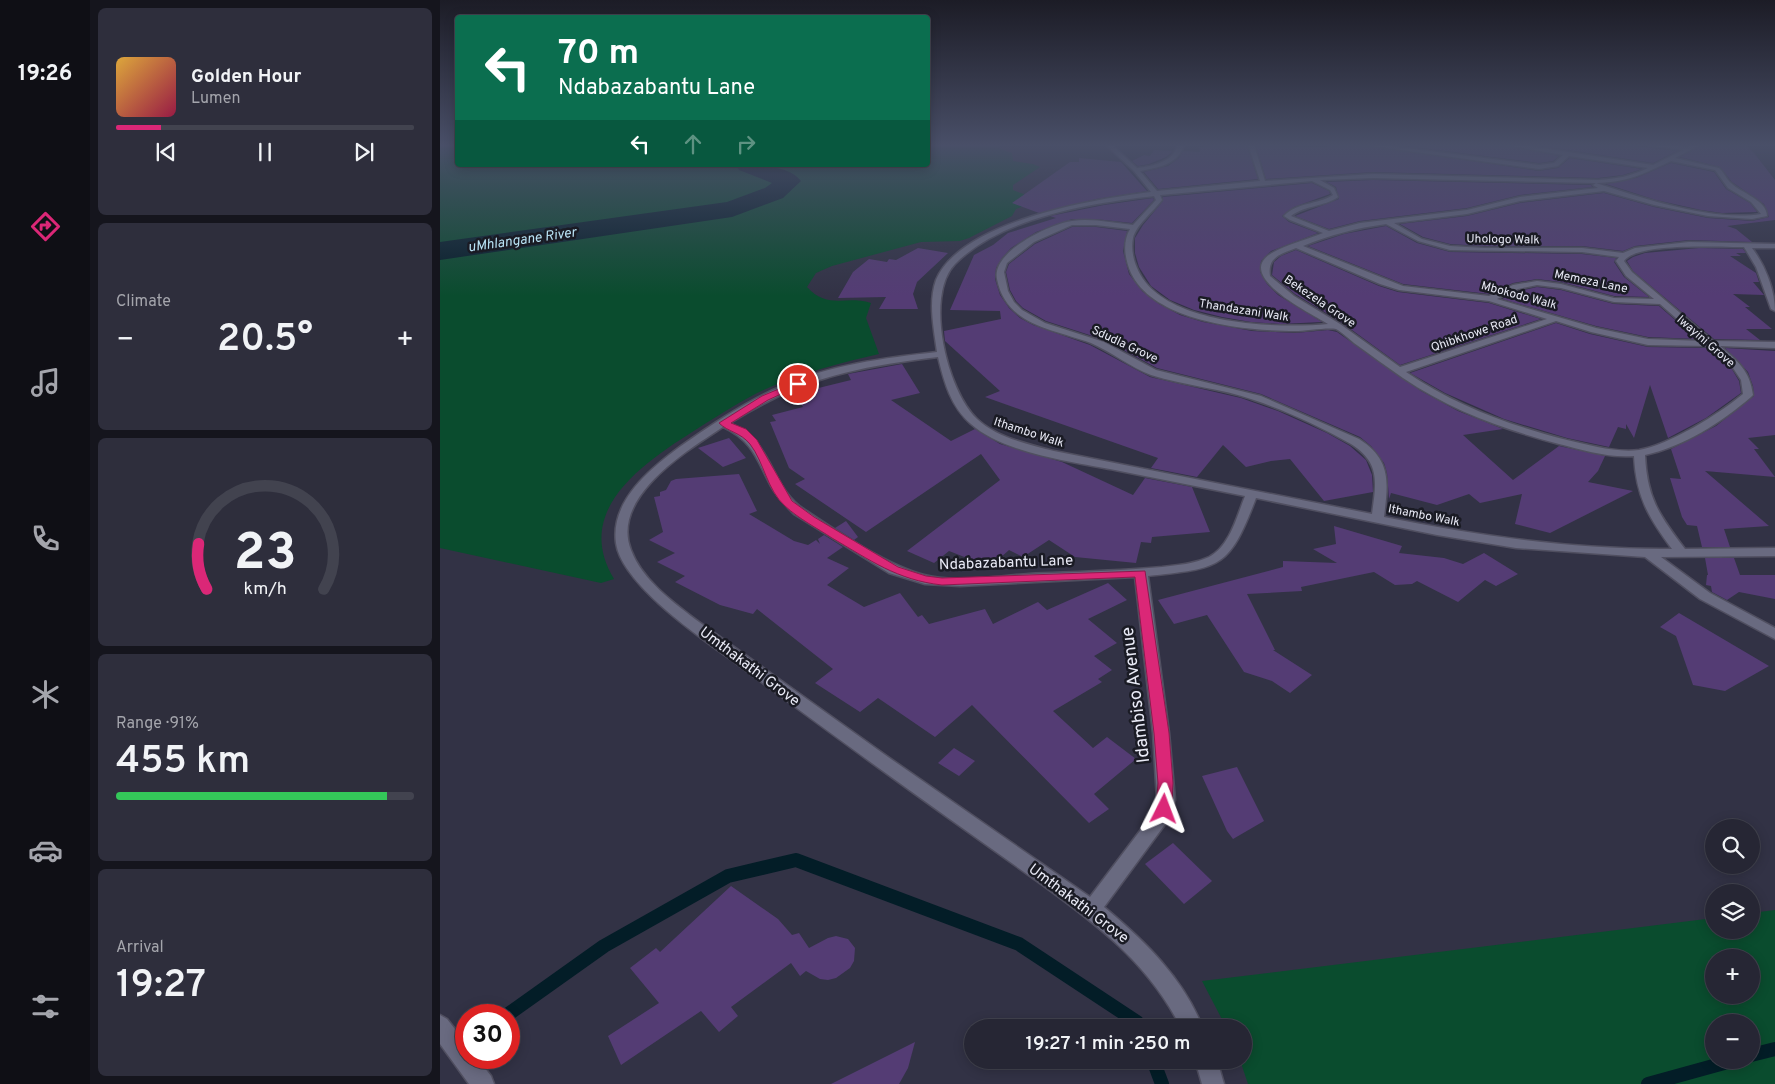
<!DOCTYPE html>
<meta charset="utf-8">
<style>
:root{--surface:#262634;--page:#2e2e3c;--text:#f1f3f6;--muted:#a4a5ac;--line:#42434f;--accent:#db2777}
body{margin:0;font-family:Overpass,sans-serif;background:var(--page);color:var(--text);height:100vh;display:flex;flex-direction:column;font-size:19px;white-space:nowrap}
*{box-sizing:border-box;margin:0}
p{font-size:16px;color:var(--muted)}
.icon{flex:none;width:28px;height:28px;fill:none;stroke:currentColor;stroke-width:2;stroke-linecap:round;stroke-linejoin:round}
.map{position:relative;flex:1;overflow:hidden}
.drawer{display:flex;flex-direction:column;gap:8px;padding:8px;background:#15151d;width:350px}
.drawer>*{flex:none}
.hud{position:absolute;left:15px;top:15px;width:475px;height:152px;border-radius:5px;box-shadow:0 2px 12px #0003,0 0 0 1px var(--line);background:#0b6e4f;color:#fff;overflow:hidden}
.tools{position:absolute;left:1265px;top:819px;display:grid;gap:10px}
.tools a{display:grid;place-items:center;width:55px;height:55px;border-radius:50%;background:var(--surface);box-shadow:0 2px 12px #0003,0 0 0 1px var(--line);font-size:25px}
.speed{position:absolute;left:15px;top:1004px;display:flex;gap:10px;font-size:25px;font-weight:700;text-align:center}
.speed>*{display:grid;place-content:center;width:65px;height:65px;border-radius:50%;background:var(--surface);box-shadow:0 2px 12px #0003,0 0 0 1px var(--line);line-height:1}
.speed .limit{border:8px solid #d22;background:#fff;color:#111}
.pin{position:absolute;display:grid;place-items:center;width:42px;height:42px;color:#fff;margin:-21px;border:2px solid #fff;border-radius:50%;box-shadow:0 1px 5px #0007}
.me{position:absolute;width:55px;margin:-28px;rotate:3deg;stroke-linejoin:round;filter:drop-shadow(0 0 4px #0008)}
.turn{display:flex;align-items:center;gap:18px;height:105px;padding:0 20px;font-size:22px}
.turn .icon{width:65px;height:65px;stroke-width:2.5}
.turn b{display:block;font-size:35px;line-height:42px}
.lanes{display:flex;align-items:center;height:48px;padding:0 20px;background:#0003;justify-content:center;gap:25px;direction:ltr}
.lanes .off{opacity:.35}
.big{font-size:38px;font-weight:600;line-height:1.1}
.drawer .tile{flex:1;display:flex;flex-direction:column;justify-content:center;gap:8px;min-width:0;padding:0 18px;border-radius:8px;background:var(--page)}
.drawer .dial{align-items:center;gap:0}
.dial svg{height:130px;overflow:visible;fill:none;stroke:var(--line);stroke-width:7;stroke-linecap:round;text-anchor:middle}
.dial text{fill:var(--text);stroke:none}
.song{display:flex;align-items:center;gap:15px}
.cover{width:60px;height:60px;border-radius:8px;background:linear-gradient(135deg,hsl(40 70% 55%),hsl(340 70% 35%))}
.played{height:5px;border-radius:2px;background:linear-gradient(90deg,var(--accent) 15%,var(--line) 15%)}
.keys{display:flex;justify-content:space-around;direction:ltr}
.heat{display:flex;justify-content:space-between;align-items:center;font-size:28px;direction:ltr}
.charge{height:8px;border-radius:4px;background:linear-gradient(90deg,#34c759 91%,var(--line) 0)}
.trip{position:absolute;left:524px;top:1019px;width:288px;height:50px;border-radius:25px;background:var(--surface);box-shadow:0 2px 12px #0003,0 0 0 1px var(--line);font-weight:600;line-height:50px;text-align:center}
main{display:flex;flex:1;min-height:0}
.tabs{display:flex;flex-direction:column;width:90px;justify-content:space-around;align-items:center;background:#0f0f15;color:var(--muted)}
.tabs .icon{width:35px;height:35px}
.tabs .current{color:var(--accent)}
.tabs b{font-size:22px;color:var(--text)}
.map>svg:first-child{display:block}
</style>
<main>
<nav class="tabs">
<b>19:26</b>
<svg class="icon current" aria-label="directions" viewBox="0 0 24 24"><path d="M12 3l9 9-9 9-9-9zM9 14v-3h6M13 9l2 2-2 2"/></svg>
<svg class="icon" aria-label="music" viewBox="0 0 24 24"><path d="M9 18V5l10-2v13"/><circle cx="6" cy="18" r="3"/><circle cx="16" cy="16" r="3"/></svg>
<svg class="icon" aria-label="phone" viewBox="0 0 24 24"><path d="M5 4h4l2 5-3 2q2 4 5 5l2-3 5 2v4C11 20 4 13 5 4z"/></svg>
<svg class="icon" aria-label="climate" viewBox="0 0 24 24"><path d="M12 3v18M4 7l16 10M4 17L20 7"/></svg>
<svg class="icon" aria-label="car" viewBox="0 0 24 24"><path d="M5 17H2v-5l4-1 3-4h7l3 4 3 1v5h-3M9 17h6M6 11h13"/><circle cx="7" cy="17" r="2"/><circle cx="17" cy="17" r="2"/></svg>
<svg class="icon" aria-label="filters" viewBox="0 0 24 24"><path d="M4 7h16M4 17h16"/><circle cx="9" cy="7" r="2"/><circle cx="15" cy="17" r="2"/></svg>
</nav>
<section class="drawer">
<div class="tile">
<div class="song"><i class="cover"></i><div><b>Golden Hour</b><p>Lumen</p></div></div>
<div class="played"></div>
<div class="keys"><svg class="icon" aria-label="previous" viewBox="0 0 24 24"><path d="M18 5L8 12l10 7zM5 5v14"/></svg><svg class="icon" aria-label="pause" viewBox="0 0 24 24"><path d="M8 5v14M16 5v14"/></svg><svg class="icon" aria-label="next" viewBox="0 0 24 24"><path d="M6 5l10 7-10 7zM19 5v14"/></svg></div>
</div>
<div class="tile"><p>Climate</p>
<div class="heat"><a>−</a><b class="big">20.5°</b><a>+</a></div>
</div>
<div class="tile dial"><svg viewBox="0 0 100 80">
<path d="M14 69A42 42 0 1 1 86 69"/>
<path d="M14 69A42 42 0 0 1 9 41" stroke="#db2777"/>
<text x="50" y="56" font-size="32" font-weight="700">23</text>
<text x="50" y="72" font-size="11">km/h</text>
</svg></div>
<div class="tile"><p>Range · 91%</p><b class="big">455 km</b><div class="charge"></div></div>
<div class="tile"><p>Arrival</p><b class="big">19:27</b></div>
</section>
<div class="map">
<svg width="1335" height="1084" viewBox="0 0 1335 1084">
<rect width="100%" height="100%" fill="#323245"/>
<!-- green -->
<g fill="#0a4c2e" fill-rule="evenodd">
<path d="M0,144h17l1,21h470v-21h76l-6,4 14,5 1,8 20,3 7,3 -27,18v5l21,8 2,3 -20,8 -4,7 -43,22 -9,3 -39,1 -89,24 -16,7 -9,14c21,23 38,8 64,16l-5,15 13,36c-34,8 -67,16 -99,29 -29,11 -54,28 -80,44 -52,33 -129,81 -86,152l-13,4 -161,-35z"/>
<path d="M1335,910v174h-527l-8,-24h2v-32l-16,-1 -24,-46 512,-63v12h37v-17zM1274,958h37v37h-37zM1274,1022h37v38h-37z"/>
</g>
<g fill="none" stroke-linecap="round" stroke-linejoin="round">
<!-- stream -->
<g stroke="#031d27" stroke-width="14">
<path d="M67,1015l97,-69 124,-70 68,-16 223,84 118,78 2,6"/>
<path d="M1311,1055l24,-6"/>
<path d="M713,1060l9,24"/>
<path d="M1208,1084l87,-24"/>
</g>
<!-- river -->
<path fill="#031d27" fill-rule="evenodd" d="M296,165c18,0 53,-1 65,16l-18,17 -51,19 -292,43v-18l287,-40 38,-14 7,-5 -33,-13z"/>
</g>
<!-- building -->
<g fill="#543c74">
<path d="M883,144h32l184,27 19,-3 12,-10 72,11 -19,6 -25,3 -225,-6 -107,7 -10,-33 73,1z"/>
<path d="M950,144h108l61,12 -6,5 -14,2z"/>
<path d="M1089,144h89l59,7 -24,12z"/>
<path d="M1264,144h40l10,9 21,27v40l-48,6 9,3 16,13 -63,-2 -54,6 -12,5 -41,-5h-98l-34,-2 -27,-7 -23,-13 67,-8 53,-13 84,-10 50,14 54,11 44,3 17,-4 -5,-13 -32,-22 -12,-15 -40,-10z"/>
<path d="M785,145l22,1 11,33 -100,10 -14,-17 24,-6 11,-8 4,-7 17,1 -1,-5z"/>
<path d="M714,150l19,1 -7,6 -17,7 -11,2 -6,-5 12,-6 6,1z"/>
<path d="M639,158l42,4 26,29 -51,8 -57,14 -27,-10 58,-41h9z"/>
<path d="M1231,163l43,9 12,17 24,14 7,9 -35,1 -21,-3 -45,-10 -50,-16 30,-6z"/>
<path d="M933,180l218,5 1,2 -72,8 -53,13 -107,13 -31,8 -34,-13 44,-17 -3,-12 -9,-5z"/>
<path d="M872,183l17,8 1,3 -36,13 -12,9 7,6 29,11 -47,18 -10,10 -1,11 7,12 11,11 44,27 -42,2 -29,-2 -29,-5 -28,-7 -24,-10 -19,-14 -12,-19 -4,-14v-15l8,-13 20,-24v-4z"/>
<path d="M713,198l1,2 -22,23 -37,-4h-23l-36,13 -25,16 -9,10 -6,10 -1,11 5,16 9,13 11,10 13,7 57,20 60,32 91,21 37,13 49,22 23,13 16,14 6,15 1,17 -49,9 -34,-42 -19,2 -25,6 -23,-22 -26,32 -46,-9 7,-10 -173,-61 15,-6 -55,-50 -1,-10 57,-12 -1,-8 -50,-1 24,-55 19,-10 15,-12 48,-15 -6,-2 54,-11z"/>
<path d="M946,226l31,17 33,9 132,2 34,4 -2,4 10,15 25,20 -35,-1 -53,-14 -24,-3 -24,4 -24,11 -86,-10 -95,-38 36,-12z"/>
<path d="M632,227h24l31,4 -4,20 6,23 13,17 17,13 21,11 23,7 49,9 43,2 33,-3 9,2 84,59 37,20 45,18 -40,6 50,45 46,-34 46,10 -7,15 -10,11 45,9 -83,42 -35,-9 7,-30 -42,9 -11,-9 -32,11 -46,-12 -2,6 -2,-26 -3,-10 -13,-17 -11,-9 -99,-43 -104,-26 -52,-28 -59,-19 -23,-13 -7,-7 -6,-11 -4,-18 3,-8 26,-20z"/>
<path d="M478,248l30,5 -31,29 -4,12 5,15h-39l7,-12 -48,1 15,-26 16,-13 18,3 2,-3 7,1z"/>
<path d="M1259,248l44,1 3,4h-10l5,3h-11l26,17 3,9h-6l11,13 -31,-1 17,13h-5l27,22h-26l14,11 -46,-1 -81,-68 -6,-10 6,-4 12,-4z"/>
<path d="M856,250l83,36 19,6 91,11 52,16 -141,46 -59,-43 -46,-28 -23,-19 2,-13 7,-6z"/>
<path d="M1097,287l24,3 53,14 45,2 38,33 -49,-2 -52,-11 -94,-27 17,-8z"/>
<path d="M1116,323l34,11 58,13 60,1 22,18 9,15 2,12 -35,25 -38,20 -18,-53 -16,53 -8,-14v5l-8,-2 -9,20 -42,-9 -63,-19 -59,-26 -35,-20z"/>
<path d="M1285,348l50,3v84l-27,3 11,11h-5l21,28 -70,-6 64,55 -45,3 6,18h-28l-5,-21 -10,-1 -5,-8 -12,-39 11,1 -10,-30 45,-23 38,-30 -1,-10 -5,-14z"/>
<path d="M462,364l18,29 -29,7 60,41 24,-12 25,15 62,18 71,33 12,-17 47,9 18,45 -58,5 -1,6 -10,-1 -5,21 -61,-6 -26,-17 -26,17 -14,-7 -19,17 -41,-16 -15,12 -27,-12 93,-71 -19,-26 -115,78 -71,-48 10,-5 -16,-11 -19,-46 6,-1 -4,-6 31,-8 -9,-13 57,-14 -3,-6z"/>
<path d="M289,438l17,20 -23,9 -25,-19z"/>
<path d="M299,474l18,37 -8,3 45,27 14,4 8,-5 4,4 -2,-5 6,-4 19,12 -16,11 22,10 -22,17 37,22 36,-14 18,24 4,-2 7,9 56,-15 8,15 45,-22 9,8 61,-27 19,17 -39,19 29,24 -23,13 18,14 -14,9 4,3 -49,29 40,37 14,-11 29,22 -42,35 15,15 -20,14 -117,-118 -37,32 -57,-39 -18,14 -45,-29 18,-14 -76,-60 -4,5 -33,-9 -45,-23 10,-6 -28,-14 18,-9 -26,-13 14,-8 -9,-35 6,-1v-4l6,-2 5,-9 5,-2z"/>
<path d="M406,521l12,16 -4,3 -19,-12z"/>
<path d="M894,526l68,20 -3,7 45,5 19,6 21,-11 34,21 -22,12 -11,-6 -27,22 -41,-21 -5,3 -17,1 -21,-13 -73,15 1,4 -55,3 28,56h-2l39,25 -22,18 -18,-12 -28,-9 -37,-57 -33,9 -16,-24 125,-33v-6l54,2 -24,-14 23,-5z"/>
<path d="M1265,558h29l6,17h35v24l-36,-7 -12,8 -15,-8 -1,-6 -5,-1 1,-10h1z"/>
<path d="M1239,613l90,53 -44,25 -32,-6 -17,-49 -16,-9z"/>
<path d="M514,748l21,13 -16,15 -21,-13z"/>
<path d="M797,767l27,54 -31,18 -6,-8 -25,-55z"/>
<path d="M733,843l39,38 -28,23 -39,-40z"/>
<path d="M291,886l47,33 14,16 7,-2 10,15 19,-10 8,-2 12,3 7,9 -1,13 -4,7 -14,10 -8,2 -8,-1 -14,-8 -6,5 -9,-13 -60,44 7,9 -19,16 -18,-21 -80,54 -13,-29 51,-33 -29,-35 26,-20 4,4z"/>
<path d="M475,1042l-7,26 -9,16h-68z"/>
</g>
<g fill="none" stroke-linecap="round" stroke-linejoin="round">
<defs>
<g id="street">
<path d="M665,144h6l26,24c16,-2 37,-6 41,-24h6c-4,20 -27,24 -44,27l17,20 103,-10 -12,-37h6l11,37 108,-7 225,6c18,-1 34,-4 50,-12l-79,-12 -11,10 -19,3 -182,-25h17l165,21 15,-2 9,-8 -63,-11h15l138,21 30,-15 -43,-6 48,3 7,-3h7l-27,14 44,10c5,4 7,11 12,15 10,10 36,17 36,33l-15,3 -44,-3 -54,-11 -50,-14 -84,10 -53,13 -73,9 28,16 28,7 34,2h98l41,5 12,-5 54,-6 86,2v4h-23c13,17 23,42 23,63l-4,-2 -15,-42 -12,-20c-23,0 -108,-5 -120,14l8,11 81,69 62,1v6l-55,-2c18,15 30,25 33,49l-2,2c-29,25 -68,50 -106,58 2,43 14,60 40,94l90,-1v8l-114,1 49,36 65,35v11l-75,-40 -55,-42 -129,-9 -79,-13 -181,-37c-27,71 -35,70 -108,78l21,157 6,67 -9,23 -62,84c41,34 79,71 99,121h-22c-32,-65 -87,-106 -144,-147 -30,-21 -60,-43 -90,-64 -69,-49 -137,-99 -206,-150 -34,-25 -119,-81 -125,-124 -6,-42 35,-75 65,-97 31,-22 64,-44 99,-59 49,-22 104,-29 157,-35 -3,-22 -9,-50 -1,-72 25,-59 158,-81 215,-88l-17,-21zM1231,161l44,9 13,18 23,14 10,12c-46,8 -120,-16 -165,-31 34,-1 46,-9 75,-22zM933,178l223,5 -3,2 5,3 -78,9 -53,13 -107,13 -31,8 -38,-15c14,-11 33,-9 47,-19l-4,-9 -14,-8zM872,181l18,9 3,5c-16,10 -36,7 -49,21l6,4 33,13c-17,7 -35,11 -51,20 -40,23 41,61 56,71 -52,5 -168,1 -191,-56 -4,-9 -6,-20 -4,-30 3,-13 20,-26 29,-38l-2,-5zM714,196l2,4 -23,25c-20,-2 -41,-7 -61,-4 -22,3 -81,31 -75,58 9,47 57,50 94,64 21,9 39,24 60,32 34,11 70,13 103,25 33,11 67,27 97,44 30,19 25,39 21,70l-318,-63c-26,-7 -57,-13 -77,-32 -30,-28 -53,-123 -22,-155 46,-47 137,-61 199,-68zM946,224l32,17 32,9 132,2 37,5 -3,4 10,15 28,23 -40,-1 -53,-14 -24,-3 -24,4 -24,11 -86,-10 -100,-40c27,-11 53,-18 83,-22zM632,225h24l34,4c-8,14 -5,30 1,44 23,49 116,58 164,58 9,0 34,-4 41,-2 6,3 13,10 18,14 17,12 33,24 49,35 49,33 100,51 156,66 24,6 49,14 75,12 2,41 15,62 38,93 -97,1 -193,-13 -288,-32 4,-34 8,-57 -25,-78l-98,-43 -105,-26 -52,-28 -59,-19 -23,-13 -8,-8 -6,-11 -4,-19 3,-9 27,-21zM856,248l84,36 19,6 90,11 58,18 -147,48 -60,-43 -46,-28 -24,-20c-3,-19 11,-22 26,-28zM1097,285l24,3 53,14 46,2 42,37 -54,-2 -52,-11 -99,-29 21,-10zM1116,321l35,11 57,13 61,1 22,19 10,15 2,14c-24,20 -74,51 -104,56 -23,3 -49,-5 -72,-10 -58,-15 -111,-34 -161,-68zM498,357c6,25 13,50 33,67 32,29 102,38 144,46 43,9 87,17 130,26 -8,20 -15,50 -36,61 -15,7 -31,8 -47,10 -44,4 -89,5 -133,7 -30,2 -77,9 -105,1 -38,-10 -86,-43 -119,-65 -36,-23 -29,-66 -75,-87 71,-45 126,-56 208,-66zM283,427c30,14 34,33 48,59 6,11 14,19 23,28l95,59 36,11 35,2 175,-9 18,156 4,67 -5,15 -62,82 -202,-140 -189,-135c-25,-19 -57,-42 -68,-72 -21,-53 57,-100 92,-123z"/>
<path d="M0,1015l7,4 19,24v15h11l14,18 3,8h-25l-29,-40z"/>
<path d="M755,1060h22l7,24h-22z"/>
</g>
</defs>
<!-- street casing -->
<use href="#street" stroke="#504f60" stroke-width="3"/>
<!-- street -->
<use href="#street" fill="#696a80" fill-rule="evenodd"/>
</g>
<!-- sky -->
<linearGradient id="sky" x2="0" y2="1"><stop stop-color="#1c1c26"/><stop offset="0.49" stop-color="#494f68"/><stop offset="1" stop-color="#494f68" stop-opacity="0"/></linearGradient>
<rect width="1335" height="296" fill="url(#sky)"/>
<!-- route -->
<path fill="#db2777" stroke="#8e194d" d="M358,381l3,1v3l-33,15 -37,23 15,6 11,11 35,61 22,16 84,50 28,9 16,2 203,-7 24,162 4,50 -1,26 -2,5 -6,2 -6,-2 -2,-5 2,-26 -4,-50 -19,-156 -193,8c-45,-5 -72,-25 -110,-47 -15,-10 -33,-19 -47,-32 -18,-16 -21,-44 -35,-62 -10,-12 -22,-12 -31,-21l43,-27z"/>
<g text-anchor="middle" stroke-width="5" stroke-linejoin="round" paint-order="stroke">
<!-- far-street labels -->
<g font-size="12" fill="#e9eaf6" stroke="#1a1b24">
<text transform="translate(1063 239) rotate(1)" y="4">Uhologo Walk</text>
<text transform="translate(1151 281) rotate(12)" y="4">Memeza Lane</text>
<text transform="translate(1079 295) rotate(15)" y="4">Mbokodo Walk</text>
<text transform="translate(880 301) rotate(34)" y="4">Bekezela Grove</text>
<text transform="translate(804 310) rotate(9)" y="4">Thandazani Walk</text>
<text transform="translate(1034 333) rotate(-19)" y="4">Qhibkhowe Road</text>
<text transform="translate(1266 341) rotate(41)" y="4">Iwayini Grove</text>
<text transform="translate(685 344) rotate(25)" y="4">Sdudla Grove</text>
<text transform="translate(589 432) rotate(18)" y="4">Ithambo Walk</text>
<text transform="translate(984 515) rotate(11)" y="4">Ithambo Walk</text>
</g>
<!-- far-water labels -->
<g font-size="14" font-style="italic" fill="#b9e3f5" stroke="#1a1b24">
<text transform="translate(82 239) rotate(-8)" y="5">uMhlangane River</text>
</g>
<!-- street labels -->
<g font-size="15" fill="#e9eaf6" stroke="#1a1b24">
<text transform="translate(566 562) rotate(-2)" y="5">Ndabazabantu Lane</text>
<text transform="translate(310 666) rotate(37)" y="5">Umthakathi Grove</text>
<text transform="translate(639 903) rotate(37)" y="5">Umthakathi Grove</text>
</g>
<!-- near-street labels -->
<g font-size="18" fill="#e9eaf6" stroke="#1a1b24">
<text transform="translate(695 695) rotate(-97)" y="6">Idambiso Avenue</text>
</g>
</g>
</svg>
<div class="tools">
<a><svg class="icon" aria-label="search" viewBox="0 0 24 24"><circle cx="10" cy="10" r="6"/><path d="M15 15l6 6"/></svg></a>
<a><svg class="icon" aria-label="layers" viewBox="0 0 24 24"><path d="M12 4l9 5-9 5-9-5zM3 14l9 5 9-5"/></svg></a>
<a>+</a>
<a>−</a>
</div>
<div class="speed"><div class="limit">30</div></div>
<div class="pin" style="left:358px;top:384px;background:#d93025"><svg class="icon" aria-label="arrive" viewBox="0 0 24 24"><path d="M6 21V4h12l-3 4 3 4H6"/></svg></div>
<svg class="me" style="left:724px;top:809px" viewBox="-20 -20 40 40"><path d="M0-17L14 15 0 8-14 15z" fill="#db2777" stroke="#fff" stroke-width="4"/></svg>
<div class="trip">19:27 · 1 min · 250 m</div>
<div class="hud">
<div class="turn"><svg class="icon" aria-label="left" viewBox="0 0 24 24"><path d="M17 20v-9H6M10 6l-5 5 5 5"/></svg><div><b>70 m</b>Ndabazabantu Lane</div></div>
<div class="lanes"><svg class="icon" aria-label="left" viewBox="0 0 24 24"><path d="M17 20v-9H6M10 6l-5 5 5 5"/></svg><svg class="icon off" aria-label="ahead" viewBox="0 0 24 24"><path d="M12 20V5M6 11l6-6 6 6"/></svg><svg class="icon off" aria-label="right" viewBox="0 0 24 24"><path d="M7 20v-9h11M14 6l5 5-5 5"/></svg></div>
</div>
</div>
</main>
